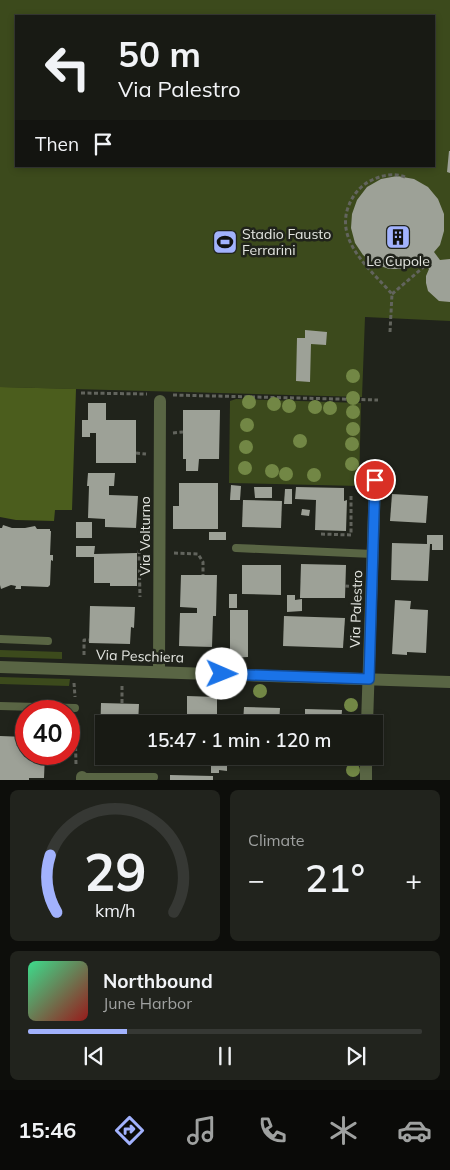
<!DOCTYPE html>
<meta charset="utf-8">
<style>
:root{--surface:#181a14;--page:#21231d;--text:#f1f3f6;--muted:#9fa1a0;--line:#363834;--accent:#a2b2fd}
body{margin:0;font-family:Mulish,sans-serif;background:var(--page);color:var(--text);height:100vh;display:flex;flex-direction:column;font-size:19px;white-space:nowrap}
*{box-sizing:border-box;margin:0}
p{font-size:16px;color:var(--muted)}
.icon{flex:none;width:28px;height:28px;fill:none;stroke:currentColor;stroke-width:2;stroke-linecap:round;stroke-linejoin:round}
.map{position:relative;height:780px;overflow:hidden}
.panel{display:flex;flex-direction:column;gap:10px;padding:10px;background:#0d0e0b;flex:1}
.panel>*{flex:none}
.hud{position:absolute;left:15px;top:15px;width:420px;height:152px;border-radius:0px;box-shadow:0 2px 8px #0003,0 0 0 1px var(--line);background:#181a14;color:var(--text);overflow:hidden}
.speed{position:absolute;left:15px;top:700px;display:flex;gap:10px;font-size:25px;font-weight:700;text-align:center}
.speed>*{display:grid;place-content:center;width:65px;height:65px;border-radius:50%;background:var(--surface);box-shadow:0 2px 8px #0003,0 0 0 1px var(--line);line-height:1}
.speed .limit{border:8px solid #d22;background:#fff;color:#111}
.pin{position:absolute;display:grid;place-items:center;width:42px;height:42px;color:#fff;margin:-21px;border:2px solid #fff;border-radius:50%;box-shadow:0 1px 5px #0007}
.me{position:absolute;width:55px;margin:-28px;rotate:91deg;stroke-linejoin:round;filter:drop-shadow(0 0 4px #0008)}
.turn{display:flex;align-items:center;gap:18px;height:105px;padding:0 20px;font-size:22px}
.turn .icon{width:65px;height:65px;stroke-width:2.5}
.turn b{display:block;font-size:35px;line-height:42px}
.then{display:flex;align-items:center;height:48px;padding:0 20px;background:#0003;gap:10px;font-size:19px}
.big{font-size:38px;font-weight:600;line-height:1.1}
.panel .tile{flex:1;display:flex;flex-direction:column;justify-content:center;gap:8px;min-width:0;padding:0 18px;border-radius:8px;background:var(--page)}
.panel .dial{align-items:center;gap:0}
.dial svg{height:130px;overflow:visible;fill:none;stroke:var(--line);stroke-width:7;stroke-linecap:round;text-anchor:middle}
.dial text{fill:var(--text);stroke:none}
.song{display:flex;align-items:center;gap:15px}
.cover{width:60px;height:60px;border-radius:8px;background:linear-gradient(135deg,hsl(150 70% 55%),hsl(0 70% 35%))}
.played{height:5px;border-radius:2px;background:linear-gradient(90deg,var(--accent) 25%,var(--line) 25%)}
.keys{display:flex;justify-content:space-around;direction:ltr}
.heat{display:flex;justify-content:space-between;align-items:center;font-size:28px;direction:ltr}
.panel .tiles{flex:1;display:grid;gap:10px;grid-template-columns:1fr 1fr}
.tile:last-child{grid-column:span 2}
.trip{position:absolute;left:95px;top:715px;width:288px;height:50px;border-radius:0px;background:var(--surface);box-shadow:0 2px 8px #0003,0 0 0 1px var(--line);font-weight:600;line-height:50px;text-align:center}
.tab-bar{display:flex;height:80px;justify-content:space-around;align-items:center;background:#0a0a08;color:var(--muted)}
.tab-bar .icon{width:35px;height:35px}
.tab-bar .current{color:var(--accent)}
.tab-bar b{font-size:22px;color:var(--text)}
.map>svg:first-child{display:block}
</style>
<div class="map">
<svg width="450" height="780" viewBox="0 0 450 780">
<rect width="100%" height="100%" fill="#20231b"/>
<!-- green -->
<g fill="#3c4a1c" fill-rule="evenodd">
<path d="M0,0h450v321l-85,-4 -3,80 -362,-10zM16,16h418v150h-418z"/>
<path d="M236,399l125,4 -2,83 -130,-3 1,-82z"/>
<path d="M0,650l62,2v7l-62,-2z"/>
<path d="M0,677l70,2 -1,7 -69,-2z"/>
</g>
<!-- forest -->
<path fill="#4b5d1d" d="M0,387l76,2 -4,121h-17l-1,11 -38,-1 -16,-3z"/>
<!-- building -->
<g fill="#9da197">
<path d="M449,151h1v22l-3,-1z"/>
<path d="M397,176l17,3 14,8 10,12 6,15v17l-4,14 -6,7 6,8 10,-1v43l-11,-1 -11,-10 -2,-8v-7l3,-7 -5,-8 -6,4 -14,4h-15l-14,-5 -12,-9 -8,-12 -4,-15 1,-14 5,-14 10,-13 14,-8z"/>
<path d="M305,330l22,2 -1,13 -15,-1 -1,38 -14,-1 1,-43h8z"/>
<path d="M88,403h18v17h30v43h-40v-30h-6v4h-8v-17h6z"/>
<path d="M183,410h37l-1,49h-20l-1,12h-12v-12h-3z"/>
<path d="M88,473h27l-1,13h-5v9l29,1 -2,32 -31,-1v-8l-17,-1 1,-32h-2z"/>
<path d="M179,483h39v46h-45v-23h6z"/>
<path d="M231,485l10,1 -1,14h-10z"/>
<path d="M254,487h18v11h-17z"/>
<path d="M296,487l48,1v13l3,-1 -1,31 -31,-1 1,-30 -21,-1z"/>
<path d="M285,489h7v15h-8z"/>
<path d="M392,494l36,2 -2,27 -36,-2z"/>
<path d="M243,500l39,1 -1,27 -39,-1z"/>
<path d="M302,509l8,1 -1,6 -8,-1z"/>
<rect x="76" y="522" width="16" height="16"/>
<path d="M3,525l9,3h13l10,-2 2,3h13v2h1l-1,24h3v6l-2,-1 -1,25 -2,2 -27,-1v3h-6l1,-3 -5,-1 -10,4 -1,-4v-57h2z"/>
<rect x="209" y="532" width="17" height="8"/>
<path d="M427,535h16v15h-11v-6h-2l-2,37 -37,-1 1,-37 35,1z"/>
<path d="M76,546h19l-1,8 43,-1v33h-27v-3h-16v-26h-18z"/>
<path d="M301,564l45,1 -1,33h-45z"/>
<path d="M242,565h39v30l-39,-1z"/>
<path d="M181,575h36l-1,41h-3l-1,31 -33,-1 1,-33h17v-5l-17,-1z"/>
<rect x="229" y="594" width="8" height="14"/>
<path d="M287,595h8v5l7,-1v12l-15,1z"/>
<path d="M395,600l16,1 -1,8 18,1 -2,43 -19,-1v3l-15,-1z"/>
<path d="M90,606l45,1 -1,21 -3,-1 -1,17 -41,-1z"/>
<path d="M230,610h18v47l-18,1z"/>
<path d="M284,616l61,2 -2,30 -60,-2z"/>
<path d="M187,696l30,1v27h-30z"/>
<path d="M101,703l38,1 -1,20h-34v16h-4z"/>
<path d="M244,707l36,1 -1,16h-36z"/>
<path d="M305,709l37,1 -1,14h-36z"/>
<path d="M0,736l26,1v17h19l-1,24h-15v2h-29z"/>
<path d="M98,743h6v13h15l-1,6 -20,-1z"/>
<path d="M184,756h16v3h-17z"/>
<path d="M242,756h37l-1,8 -36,-1z"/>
<path d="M304,756h37l-1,10h-36z"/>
<path d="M219,762h8v9l-8,-1v3h-8v-8h8z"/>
<path d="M170,775l43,1v4h-43z"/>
</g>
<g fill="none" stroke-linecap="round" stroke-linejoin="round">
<!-- path -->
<g stroke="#62645d" stroke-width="3" stroke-dasharray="4 2.5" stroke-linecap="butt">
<path d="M392,294l34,-29"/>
<path d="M390,332l2,-38c-21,-24 -58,-53 -43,-89 3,-8 9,-16 16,-21 12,-8 27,-12 40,-7"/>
<path d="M81,393l66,1"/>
<path d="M173,395l205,5"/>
<path d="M173,433l10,-1"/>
<path d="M136,453l10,1"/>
<path d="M321,534l30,1v-40"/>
<path d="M139,550l1,47"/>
<path d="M174,553l24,1 5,8v13"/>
<path d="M345,586l12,1"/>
<path d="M84,655v-15h5"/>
<path d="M74,683l1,14"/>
<path d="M122,703v-17"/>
<path d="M75,721l1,44"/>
</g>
<!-- service -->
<g stroke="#596544" stroke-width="8">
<path d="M236,548l137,6"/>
<path d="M0,639l48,2"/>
<path d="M0,706l75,2"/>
<path d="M82,777h72"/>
</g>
<!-- minor -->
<g stroke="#596544" stroke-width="12">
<path d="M159,672l1,-271"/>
<path d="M367,724l8,-244"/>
<path d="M82,777v3"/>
<path d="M366,780v-24"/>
</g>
<!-- tertiary -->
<path stroke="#596544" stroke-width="12" d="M0,667l450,15"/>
</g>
<!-- trees -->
<g fill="#728745">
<circle cx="353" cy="376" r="7"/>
<circle cx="353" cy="398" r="7"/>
<circle cx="249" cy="402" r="7"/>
<circle cx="274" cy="404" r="7"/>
<circle cx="289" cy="406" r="7"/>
<circle cx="315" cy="407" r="7"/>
<circle cx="330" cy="408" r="7"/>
<circle cx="353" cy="412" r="7"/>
<circle cx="247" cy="425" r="7"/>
<circle cx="353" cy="429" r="7"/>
<circle cx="300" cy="441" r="7"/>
<circle cx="352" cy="444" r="7"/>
<circle cx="246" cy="447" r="7"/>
<circle cx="352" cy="464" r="7"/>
<circle cx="245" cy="468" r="7"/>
<circle cx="272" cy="471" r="7"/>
<circle cx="286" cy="474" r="7"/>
<circle cx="314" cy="475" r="7"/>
<circle cx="260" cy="691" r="7"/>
<circle cx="351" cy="705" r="7"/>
<circle cx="353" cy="770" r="7"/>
</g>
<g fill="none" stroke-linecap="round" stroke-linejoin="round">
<defs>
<path id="route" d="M222,674l147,5 6,-199"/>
</defs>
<!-- route casing -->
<use href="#route" stroke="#114b97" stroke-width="12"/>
<!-- route -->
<use href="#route" stroke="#1a73e8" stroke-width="9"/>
</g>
<!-- icons -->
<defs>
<symbol id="building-square" viewBox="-11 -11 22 22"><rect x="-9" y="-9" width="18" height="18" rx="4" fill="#a2b2fd" stroke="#20231b"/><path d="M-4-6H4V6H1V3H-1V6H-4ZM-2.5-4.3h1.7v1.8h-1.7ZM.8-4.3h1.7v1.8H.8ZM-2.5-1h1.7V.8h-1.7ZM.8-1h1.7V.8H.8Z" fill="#111"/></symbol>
<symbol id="stadium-square" viewBox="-11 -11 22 22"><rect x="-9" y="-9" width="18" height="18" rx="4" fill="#a2b2fd" stroke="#20231b"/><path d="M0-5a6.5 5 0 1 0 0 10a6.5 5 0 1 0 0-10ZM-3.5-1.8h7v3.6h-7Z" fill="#111"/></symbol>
</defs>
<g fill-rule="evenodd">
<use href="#building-square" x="384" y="223" width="28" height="28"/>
<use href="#stadium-square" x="211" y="228" width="28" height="28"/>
</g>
<g text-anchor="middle" stroke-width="5" stroke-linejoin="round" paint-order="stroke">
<!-- poi labels -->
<g font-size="14" fill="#e4e6e1" stroke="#20231b" text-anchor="start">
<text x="242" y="239">Stadio Fausto<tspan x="242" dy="16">Ferrarini</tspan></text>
<text x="398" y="266" text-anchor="middle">Le Cupole</text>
</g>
<!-- street labels -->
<g font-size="14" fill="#e4e6e1" stroke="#20231b">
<text transform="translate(145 536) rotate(-90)" y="5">Via Volturno</text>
<text transform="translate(356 609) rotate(-88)" y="5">Via Palestro</text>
<text transform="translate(140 656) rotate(2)" y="5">Via Peschiera</text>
</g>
</g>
</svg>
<div class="speed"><div class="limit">40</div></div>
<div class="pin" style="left:375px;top:480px;background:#d93025"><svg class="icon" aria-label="arrive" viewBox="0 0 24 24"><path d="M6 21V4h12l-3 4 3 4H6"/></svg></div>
<svg class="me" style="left:222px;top:674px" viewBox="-20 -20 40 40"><circle r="19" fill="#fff"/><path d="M0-13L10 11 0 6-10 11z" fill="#1a73e8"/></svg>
<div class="trip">15:47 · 1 min · 120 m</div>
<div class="hud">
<div class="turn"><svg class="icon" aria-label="left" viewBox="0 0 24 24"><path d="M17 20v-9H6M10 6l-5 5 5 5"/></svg><div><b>50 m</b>Via Palestro</div></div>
<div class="then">Then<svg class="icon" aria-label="arrive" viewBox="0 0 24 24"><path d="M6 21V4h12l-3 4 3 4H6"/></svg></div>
</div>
</div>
<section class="panel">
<div class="tiles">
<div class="tile dial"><svg viewBox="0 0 100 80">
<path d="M14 69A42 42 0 1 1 86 69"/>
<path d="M14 69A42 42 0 0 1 10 34" stroke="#a2b2fd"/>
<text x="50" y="56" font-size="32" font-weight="700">29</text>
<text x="50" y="72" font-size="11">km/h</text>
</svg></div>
<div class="tile"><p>Climate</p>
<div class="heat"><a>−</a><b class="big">21°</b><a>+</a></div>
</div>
<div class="tile">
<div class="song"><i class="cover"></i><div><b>Northbound</b><p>June Harbor</p></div></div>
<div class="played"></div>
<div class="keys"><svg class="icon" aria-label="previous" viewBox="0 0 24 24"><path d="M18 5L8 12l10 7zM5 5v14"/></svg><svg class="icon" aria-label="pause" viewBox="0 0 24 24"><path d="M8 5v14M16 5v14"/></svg><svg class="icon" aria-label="next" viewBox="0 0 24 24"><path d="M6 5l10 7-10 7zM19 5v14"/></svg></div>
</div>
</div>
</section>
<nav class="tab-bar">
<b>15:46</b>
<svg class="icon current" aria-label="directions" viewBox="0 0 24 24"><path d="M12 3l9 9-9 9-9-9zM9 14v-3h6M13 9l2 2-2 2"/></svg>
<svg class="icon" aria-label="music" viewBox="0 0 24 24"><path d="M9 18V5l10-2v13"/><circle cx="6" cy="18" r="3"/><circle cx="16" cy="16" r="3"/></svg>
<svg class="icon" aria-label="phone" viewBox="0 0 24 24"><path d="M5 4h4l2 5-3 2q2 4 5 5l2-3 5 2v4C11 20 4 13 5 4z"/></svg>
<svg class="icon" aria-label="climate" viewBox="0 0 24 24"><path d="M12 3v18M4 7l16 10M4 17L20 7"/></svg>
<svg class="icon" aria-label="car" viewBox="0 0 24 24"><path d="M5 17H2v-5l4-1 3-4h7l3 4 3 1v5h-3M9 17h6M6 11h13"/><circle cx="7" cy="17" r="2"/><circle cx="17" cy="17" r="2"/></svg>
</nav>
